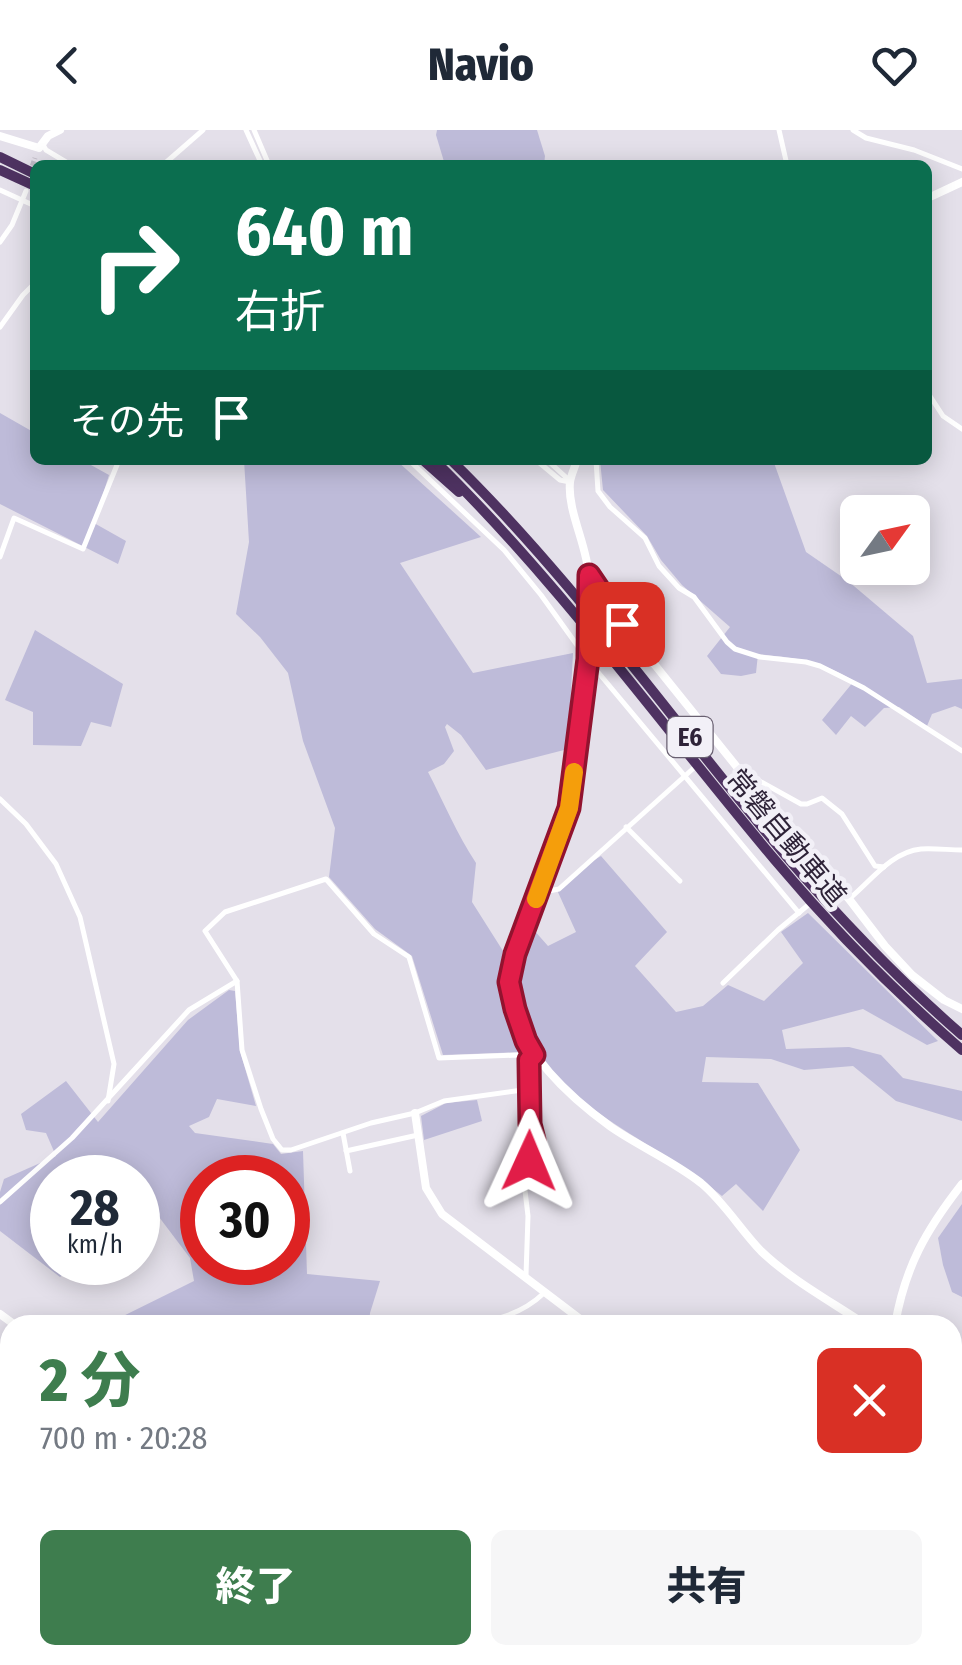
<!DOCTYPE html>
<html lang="ja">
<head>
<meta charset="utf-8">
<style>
  body { margin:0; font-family:"Fira Sans Condensed","Noto Sans JP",sans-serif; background:#f6f6f7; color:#1f2937; height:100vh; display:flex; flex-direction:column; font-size:38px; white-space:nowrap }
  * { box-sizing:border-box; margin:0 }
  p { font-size:32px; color:#747a83 }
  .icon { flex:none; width:55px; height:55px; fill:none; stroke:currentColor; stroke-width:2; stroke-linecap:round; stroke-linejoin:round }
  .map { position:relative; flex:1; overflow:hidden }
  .details { position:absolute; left:0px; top:1185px; width:962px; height:350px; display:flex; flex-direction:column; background:#fff; border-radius:30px 30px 0 0; box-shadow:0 5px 25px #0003 }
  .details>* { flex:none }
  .banner { position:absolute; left:30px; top:30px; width:902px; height:305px; border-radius:15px; box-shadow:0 5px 25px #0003; background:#0b6e4f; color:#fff; overflow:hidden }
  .needle { width:65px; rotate:57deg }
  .buttons { position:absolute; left:840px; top:365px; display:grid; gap:20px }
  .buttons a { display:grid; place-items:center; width:90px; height:90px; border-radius:15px; background:#fff; box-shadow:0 5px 25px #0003; font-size:50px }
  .speed { position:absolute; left:30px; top:1025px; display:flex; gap:20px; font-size:50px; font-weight:700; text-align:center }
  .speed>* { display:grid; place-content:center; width:130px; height:130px; border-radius:50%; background:#fff; box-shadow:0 5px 25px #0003; line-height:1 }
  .speed small { font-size:25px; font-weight:400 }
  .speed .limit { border:15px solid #d22; background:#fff; color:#111 }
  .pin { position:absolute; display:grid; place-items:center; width:85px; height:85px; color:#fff; margin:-42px; border-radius:20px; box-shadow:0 5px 15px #0006 }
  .me { position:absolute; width:110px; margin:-55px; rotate:1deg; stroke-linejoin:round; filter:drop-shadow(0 0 8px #0008) }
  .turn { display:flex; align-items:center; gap:35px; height:210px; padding:0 40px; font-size:45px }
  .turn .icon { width:130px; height:130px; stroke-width:2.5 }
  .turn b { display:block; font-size:70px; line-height:85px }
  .then { display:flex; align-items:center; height:95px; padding:0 40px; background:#0003; gap:20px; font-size:38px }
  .round { display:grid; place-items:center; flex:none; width:105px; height:105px; border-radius:15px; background:#f6f6f7 }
  .overview { display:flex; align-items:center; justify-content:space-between; height:170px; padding:0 40px }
  h1 { font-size:60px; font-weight:800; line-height:75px; color:#3e7d4e }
  .primary-button { display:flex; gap:20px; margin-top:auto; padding:20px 40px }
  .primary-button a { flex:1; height:115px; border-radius:15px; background:#3e7d4e; color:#fff; font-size:40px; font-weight:800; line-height:115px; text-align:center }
  .primary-button a+a { background:#f6f6f7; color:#1f2937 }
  header { display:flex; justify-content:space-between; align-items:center; height:130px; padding:0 40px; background:#fff; font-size:45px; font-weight:800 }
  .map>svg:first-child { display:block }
</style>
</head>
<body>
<header><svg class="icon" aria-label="back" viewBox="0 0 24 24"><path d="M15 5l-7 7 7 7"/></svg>Navio<svg class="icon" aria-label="heart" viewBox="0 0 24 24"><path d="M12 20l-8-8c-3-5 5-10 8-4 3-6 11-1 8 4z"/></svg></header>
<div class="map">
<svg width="962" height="1535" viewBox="0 0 962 1535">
  <rect width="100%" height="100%" fill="#e4e0ea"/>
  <!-- green -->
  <g fill="#bebbd9" fill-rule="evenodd">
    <polygon points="437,0 537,0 545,26 544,35 445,35 436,5"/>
    <polygon points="0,283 35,303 35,330 82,330 109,345 94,393 126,411 118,434 0,374"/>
    <path d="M 244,330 L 396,330 L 481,407 L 400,433 L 473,543 L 573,523 L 568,619 L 486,640 L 461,605 L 447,594 L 445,597 L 454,621 L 444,634 L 428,642 C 444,673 457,704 476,733 L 472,772 L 503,821 L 497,855 L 520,911 L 521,922 L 443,925 L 412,826 L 375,799 L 329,747 L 335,698 L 303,611 L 288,543 L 260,507 L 236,484 L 249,412 Z"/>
    <path d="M 600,330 L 773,330 L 806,422 L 848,451 L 913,506 L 927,553 L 962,549 L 962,579 L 955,576 L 932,584 L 927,596 L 899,577 L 884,578 L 865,597 L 851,586 L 836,605 L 822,590 L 854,551 C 821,530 796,528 758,524 L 756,543 L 741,546 L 721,544 L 707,526 L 730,497 L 682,455 L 661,430 L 647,406 L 603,360 Z"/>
    <polygon points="35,500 123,554 111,597 91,592 81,616 33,615 33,582 5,570"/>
    <path d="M 601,726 L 667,802 L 635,836 L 676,882 L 703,876 L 728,855 L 764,871 L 803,833 L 781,802 L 808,783 L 938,911 L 927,915 L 863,879 L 782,900 L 786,919 L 849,917 L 881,925 L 903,948 L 962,961 L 962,991 L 896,971 L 853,936 L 804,940 L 771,929 L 706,927 L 702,952 L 758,953 L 800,1020 L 763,1081 L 736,1054 L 722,1066 C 656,1009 551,978 522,888 C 518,876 514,862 514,850 C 516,831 524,815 533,799 L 548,816 L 576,802 L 557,760 L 581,738 Z"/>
    <path d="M 229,860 L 235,861 L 240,921 L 256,976 L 217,969 L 209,987 L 189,996 L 195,1003 L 273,1014 L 281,1024 L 303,1021 L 307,1144 L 380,1151 L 370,1183 L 369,1195 L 105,1195 L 194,1151 L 190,1128 L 156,1083 L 138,1095 L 138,1048 L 52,1048 L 52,1132 L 81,1133 L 60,1147 L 0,1101 L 0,1062 L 4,1049 L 56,1026 L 46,1003 L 26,1000 L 21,984 L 66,951 L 98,992 L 188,890 ZM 202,1048 L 288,1048 L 288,1132 L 202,1132 Z"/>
    <polygon points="477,970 482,991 424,1010 421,986 446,973"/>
    <polygon points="962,1074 962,1167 952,1162 943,1135 938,1108"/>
    <polygon points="10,1456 10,1525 191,1525 176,1535 0,1535 0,1464"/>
  </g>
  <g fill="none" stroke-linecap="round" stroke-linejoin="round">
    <!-- street-tunnel -->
    <polyline stroke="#c0bac6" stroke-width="5" stroke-dasharray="5 2.5" stroke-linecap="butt" points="30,43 35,28"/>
    <!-- street -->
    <g stroke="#fff" stroke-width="5">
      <polyline points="246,0 262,35"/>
      <polyline points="254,0 269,35"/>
      <polyline points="779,0 787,35"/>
      <polyline points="853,0 866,8 914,20 962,39"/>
      <polyline points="42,13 46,20 71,35"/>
      <polyline points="163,35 203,0"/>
      <polyline points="0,60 35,76"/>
      <polyline points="0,112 12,95 26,61"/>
      <polyline points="0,197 23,165 35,153"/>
      <polyline points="928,263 943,286 962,299"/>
      <polyline points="409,330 504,420 541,465 587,529 799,783"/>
      <polyline points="536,330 560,350 570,352"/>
      <polyline points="547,330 568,349"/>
      <polyline points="596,330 598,361 610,377 645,408 659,436 679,458 694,467 727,512 735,519 760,527 806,532 820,536 864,558 962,621"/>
      <polyline points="0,427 14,388 83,419 119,330"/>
      <polyline points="748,650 754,648 801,674 807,674 822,668 842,684 875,736 884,737"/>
      <polyline points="0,669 26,694 56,734 80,787 114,934 108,971"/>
      <polyline points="626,697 680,751"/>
      <polyline points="538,763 559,759 696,636"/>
      <path d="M 849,769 C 871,751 891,722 921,719 C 934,718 949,720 962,720"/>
      <polyline points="723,853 778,800 813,771"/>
      <polyline points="529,930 518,925 439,928 409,827 374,804 326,749 225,782 205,801 237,851 242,920 261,979 273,1009 282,1020 291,1020 371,993 415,983 444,971 530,959"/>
      <polyline points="343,1003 350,1041"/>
      <polyline points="346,1021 418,1005"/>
      <polyline points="0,1072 72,1008 189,880 237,851"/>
      <polyline points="526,1145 528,1086 524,1052 534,1010 530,994 529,930 535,925"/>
      <path d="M 467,1195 C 497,1190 522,1184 544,1163"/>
      <polyline points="0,1236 10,1241"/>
      <polyline points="952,1292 962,1300"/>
      <polyline points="952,1410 962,1405"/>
      <polyline points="0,1456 10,1447"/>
      <polyline points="441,1525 450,1535"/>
      <polyline points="817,1525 822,1535"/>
      <polyline points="822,1525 831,1535"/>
      <polyline points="300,1535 312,1525"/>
      <polyline points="780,1535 782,1525"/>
    </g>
    <!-- secondary -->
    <g stroke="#fff" stroke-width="8">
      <polyline points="0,6 39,18 48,6 60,0"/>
      <polyline points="928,68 962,52"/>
      <path d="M 577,330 C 575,337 571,345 570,352 C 567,381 588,417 589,448 C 591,493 586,539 582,584 C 577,632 569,678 553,724 C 542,756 508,822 509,853 C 511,914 564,963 611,997 C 640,1017 673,1031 701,1053 C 724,1072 740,1099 761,1121 C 791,1150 832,1172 866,1195"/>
      <polyline points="589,445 622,494 798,713 849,769 885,816 912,845 944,870 962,879"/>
      <polyline points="415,983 426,1058 442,1084 588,1195"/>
      <polyline points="0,1184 15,1195"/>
      <path d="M 895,1195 C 905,1137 926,1100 962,1054"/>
      <polyline points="242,1525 253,1535"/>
      <polyline points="517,1535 570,1525"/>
      <polyline points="881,1535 881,1525"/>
    </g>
    <!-- highway -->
    <g stroke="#4e3261" stroke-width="10">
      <polyline points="0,27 35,44"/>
      <polyline points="0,40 35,56"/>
      <polyline points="423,330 459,362"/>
      <path d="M 434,330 C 560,453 662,596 775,730 C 832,798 895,862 962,920"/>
      <path d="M 451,330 C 575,451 674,594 786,726 C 840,789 899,850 962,905"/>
    </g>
  </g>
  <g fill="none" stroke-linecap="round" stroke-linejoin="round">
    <defs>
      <polyline id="route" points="529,1031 534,1010 530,994 529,930 534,925 526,911 515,879 509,852 515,824 569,678 588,529 589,445 622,494"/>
    </defs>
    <!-- route casing -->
    <use href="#route" stroke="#92132f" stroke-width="25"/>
    <!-- route -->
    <use href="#route" stroke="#e11d48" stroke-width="18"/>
    <!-- slow -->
    <polyline stroke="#f59e0b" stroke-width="18" points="536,769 569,678 574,642"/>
  </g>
  <g text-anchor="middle" stroke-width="9" stroke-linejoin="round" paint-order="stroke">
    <!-- shield labels -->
    <rect fill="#f2f0f7" stroke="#696071" stroke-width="2.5" x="667.5" y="587" width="45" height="40" rx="8"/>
    <g font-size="25" font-weight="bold" fill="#2e2338">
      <text x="690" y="616">E6</text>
    </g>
    <!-- street labels -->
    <g font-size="28" fill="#2e2338" stroke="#f2f0f7">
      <text transform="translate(787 707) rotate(50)" y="10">常磐自動車道</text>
    </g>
  </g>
</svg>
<div class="buttons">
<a><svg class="needle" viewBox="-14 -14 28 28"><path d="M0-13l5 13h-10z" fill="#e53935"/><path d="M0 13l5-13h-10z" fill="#747a83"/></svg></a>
</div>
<div class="speed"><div>28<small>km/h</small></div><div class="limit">30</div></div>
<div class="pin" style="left:622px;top:494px;background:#d93025"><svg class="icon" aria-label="arrive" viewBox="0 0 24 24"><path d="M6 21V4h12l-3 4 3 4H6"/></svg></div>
<svg class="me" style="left:529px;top:1031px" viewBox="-20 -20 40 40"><path d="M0-17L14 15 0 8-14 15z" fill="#e11d48" stroke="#fff" stroke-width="4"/></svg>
<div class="banner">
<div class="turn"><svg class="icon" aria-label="right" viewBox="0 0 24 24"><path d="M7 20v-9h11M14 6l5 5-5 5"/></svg><div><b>640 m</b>右折</div></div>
<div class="then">その先<svg class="icon" aria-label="arrive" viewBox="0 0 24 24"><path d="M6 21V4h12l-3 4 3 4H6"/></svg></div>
</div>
<section class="details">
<div class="overview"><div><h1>2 分</h1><p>700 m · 20:28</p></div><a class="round" style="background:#d93025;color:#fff"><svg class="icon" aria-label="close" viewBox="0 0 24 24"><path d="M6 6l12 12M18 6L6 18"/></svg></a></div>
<div class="primary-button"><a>終了</a><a>共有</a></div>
</section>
</div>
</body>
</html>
